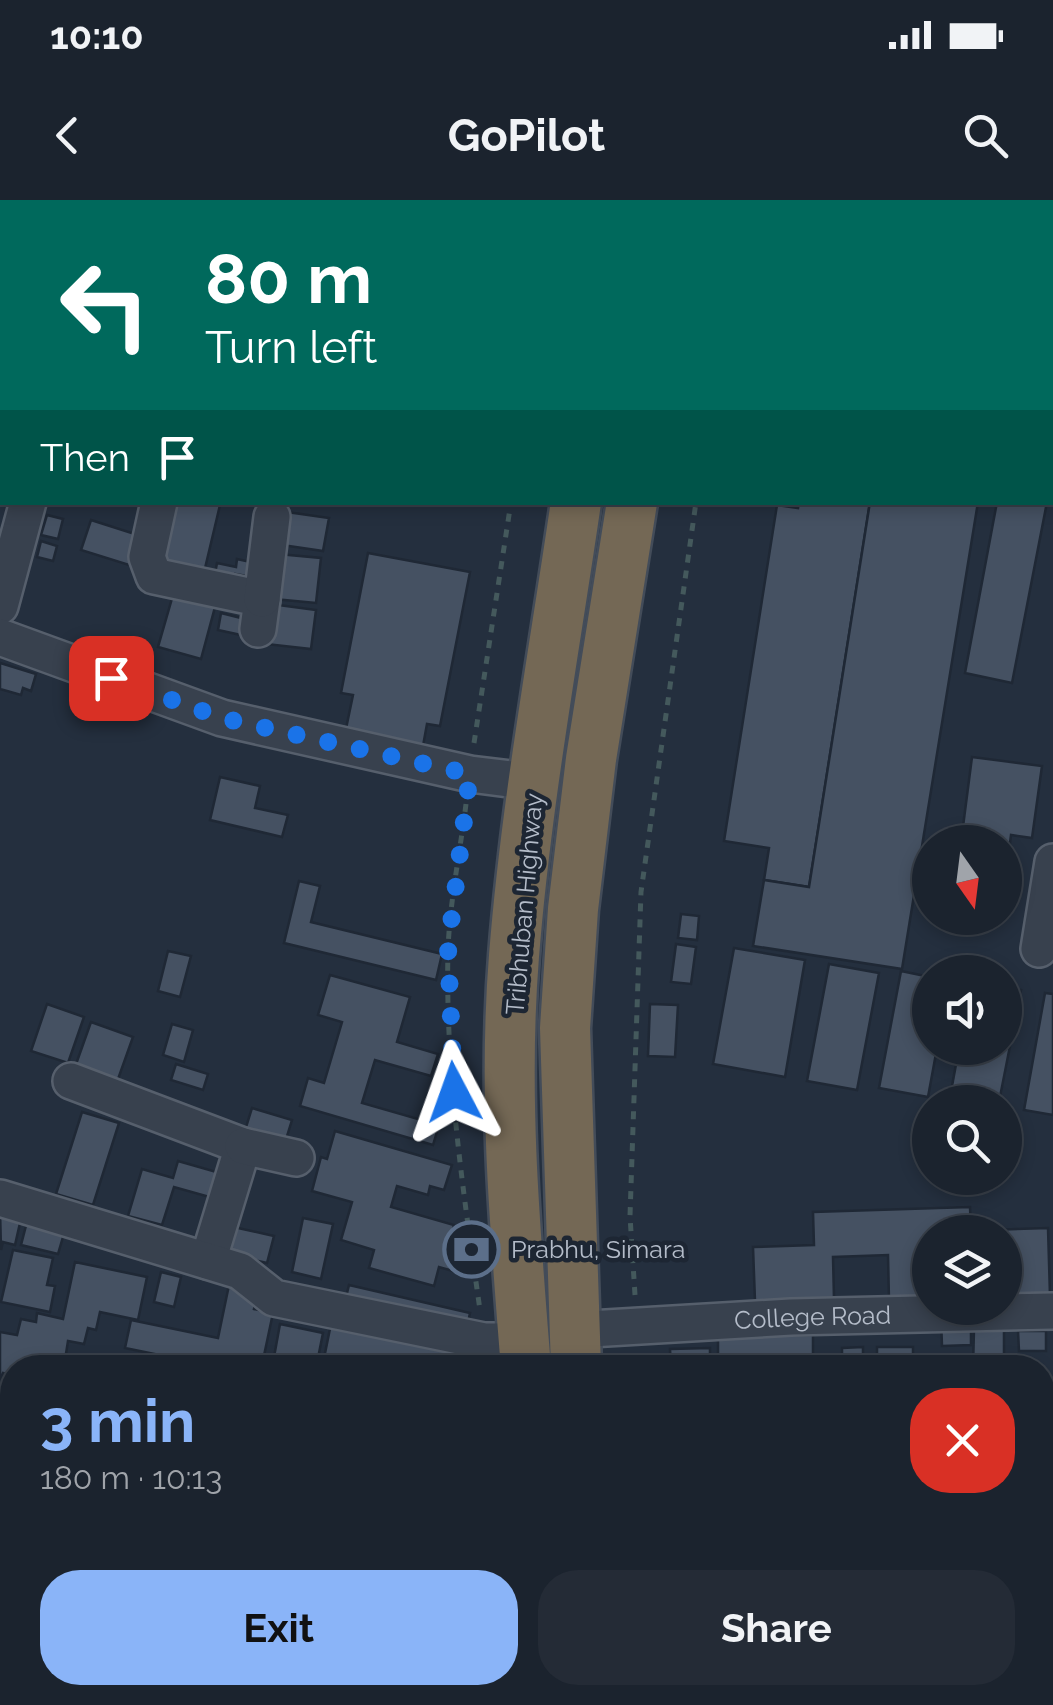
<!DOCTYPE html>
<html lang="en">
<head>
<meta charset="utf-8">
<style>
  body { margin:0; font-family:Raleway,sans-serif; background:#242b36; color:#f1f3f6; height:100vh; display:flex; flex-direction:column; font-size:38px; white-space:nowrap }
  * { box-sizing:border-box; margin:0 }
  p { font-size:32px; color:#a0a4aa }
  .icon { flex:none; width:55px; height:55px; fill:none; stroke:currentColor; stroke-width:2; stroke-linecap:round; stroke-linejoin:round }
  .map { position:relative; flex:1; overflow:hidden }
  .drawer { position:absolute; left:0px; top:1155px; width:1055px; height:350px; display:flex; flex-direction:column; background:#1b232e; border-radius:40px 40px 0 0; box-shadow:0 5px 15px #0003,0 0 0 2px #39404a }
  .drawer>* { flex:none }
  .guide { position:absolute; left:0px; top:0px; width:1055px; height:305px; box-shadow:0 5px 15px #0003,0 0 0 2px #39404a; background:#00695c; color:#fff; overflow:hidden }
  .needle { width:65px; rotate:166deg }
  .fabs { position:absolute; left:912px; top:625px; display:grid; gap:20px }
  .fabs a { display:grid; place-items:center; width:110px; height:110px; border-radius:50%; background:#1b232e; box-shadow:0 5px 15px #0003,0 0 0 2px #39404a; font-size:50px }
  .pin { position:absolute; display:grid; place-items:center; width:85px; height:85px; color:#fff; margin:-42px; border-radius:20px; box-shadow:0 5px 15px #0006 }
  .me { position:absolute; width:110px; margin:-55px; rotate:356deg; stroke-linejoin:round; filter:drop-shadow(0 0 8px #0008) }
  .turn { display:flex; align-items:center; gap:35px; height:210px; padding:0 40px; font-size:45px }
  .turn .icon { width:130px; height:130px; stroke-width:2.5 }
  .turn b { display:block; font-size:70px; line-height:85px }
  .then { display:flex; align-items:center; height:95px; padding:0 40px; background:#0003; gap:20px; font-size:38px }
  .round { display:grid; place-items:center; flex:none; width:105px; height:105px; border-radius:40px; background:#242b36 }
  .headline { display:flex; align-items:center; justify-content:space-between; height:170px; padding:0 40px }
  h1 { font-size:60px; font-weight:700; line-height:75px; color:#8ab4f8 }
  .cta { display:flex; gap:20px; margin-top:auto; padding:20px 40px }
  .cta a { flex:1; height:115px; border-radius:40px; background:#8ab4f8; color:#111; font-size:40px; font-weight:700; line-height:115px; text-align:center }
  .cta a+a { background:#242b36; color:#f1f3f6 }
  .status { display:flex; justify-content:space-between; align-items:center; height:70px; padding:0 50px; background:#1b232e; direction:ltr }
  .status svg { height:28px; fill:currentColor }
  header { display:flex; justify-content:space-between; align-items:center; height:130px; padding:0 40px; background:#1b232e; font-size:45px; font-weight:700 }
  .map>svg:first-child { display:block }
</style>
</head>
<body>
<div class="status"><b>10:10</b><svg viewBox="0 0 49 12"><path d="M0 12V9h3v3zM5 12V6h3v6zM10 12V3h3v9zM15 12V0h3v12zM26 1h20v11H26zM47 4h2v5h-2z"/></svg></div>
<header><svg class="icon" aria-label="back" viewBox="0 0 24 24"><path d="M15 5l-7 7 7 7"/></svg>GoPilot<svg class="icon" aria-label="search" viewBox="0 0 24 24"><circle cx="10" cy="10" r="6"/><path d="M15 15l6 6"/></svg></header>
<div class="map">
<svg width="1053" height="1505" viewBox="0 0 1053 1505">
  <rect width="100%" height="100%" fill="#242f3e"/>
  <!-- building -->
  <g fill="#455162" stroke="#1f2835" stroke-width="2.5">
    <polygon points="920,0 1053,0 1053,86 1052,2 920,2"/>
    <polygon points="170,302 220,305 202,381 155,370"/>
    <polygon points="799,302 870,302 809,687 764,680 769,648 724,641 777,305 798,308"/>
    <polygon points="870,302 978,302 902,769 753,746 764,680 809,687"/>
    <polygon points="997,302 1047,302 1012,483 965,473"/>
    <polygon points="287,312 329,318 323,351 282,345"/>
    <polygon points="47,315 63,319 58,339 41,335"/>
    <polygon points="91,320 138,335 129,365 81,350"/>
    <polygon points="41,341 57,346 53,361 37,357"/>
    <polygon points="368,353 470,372 440,526 427,524 421,557 343,543 353,495 341,493"/>
    <polygon points="278,354 321,358 316,403 274,399"/>
    <polygon points="237,359 255,363 252,377 235,374 233,383 214,379 217,363 236,367"/>
    <polygon points="173,395 215,407 201,459 158,447"/>
    <polygon points="271,404 316,410 311,449 266,444"/>
    <polygon points="221,413 245,419 241,435 218,430"/>
    <polygon points="0,463 36,474 31,491 23,488 21,495 0,489"/>
    <polygon points="972,557 1042,566 1032,638 1011,635 1006,675 1005,642 961,642"/>
    <polygon points="220,577 260,586 255,608 288,615 282,637 210,620"/>
    <polygon points="299,681 320,686 311,722 442,754 436,780 284,743"/>
    <polygon points="681,714 699,716 697,740 678,738"/>
    <polygon points="676,744 696,747 691,784 671,782"/>
    <polygon points="734,748 805,760 785,877 713,864"/>
    <polygon points="168,751 191,756 180,797 158,791"/>
    <polygon points="829,764 879,773 857,890 807,881"/>
    <polygon points="901,771 930,777 930,848 937,848 928,897 879,888"/>
    <polygon points="330,775 410,797 397,842 438,854 431,876 375,860 362,903 439,925 433,945 300,906 308,878 324,883 342,822 318,815"/>
    <polygon points="1005,787 1021,790 999,902 950,897 959,848 1005,848"/>
    <polygon points="1045,793 1053,794 1053,915 1024,910"/>
    <polygon points="47,804 84,817 68,863 31,851"/>
    <polygon points="650,804 678,805 675,857 648,856"/>
    <polygon points="91,822 133,837 117,882 75,867"/>
    <polygon points="172,824 193,830 184,862 163,855"/>
    <polygon points="176,864 208,874 203,890 171,880"/>
    <polygon points="252,908 292,920 283,949 243,937"/>
    <polygon points="82,912 119,923 93,1005 56,994"/>
    <polygon points="335,931 452,965 444,990 430,986 428,995 397,986 391,1007 454,1025 449,1043 460,1046 453,1071 439,1067 434,1086 369,1068 374,1050 341,1040 352,1002 312,991 321,957 327,959"/>
    <polygon points="178,961 220,973 213,998 174,987 162,1025 128,1016 142,969 173,978"/>
    <polygon points="970,1007 971,1032 930,1032 930,1099 889,1100 888,1055 833,1057 834,1099 755,1101 753,1047 814,1045 813,1012"/>
    <polygon points="0,1009 22,1014 15,1045 3,1042 1,1050"/>
    <polygon points="29,1014 65,1030 58,1054 21,1045"/>
    <polygon points="303,1018 333,1024 321,1079 292,1072"/>
    <polygon points="229,1026 274,1036 267,1063 222,1053"/>
    <polygon points="1048,1028 1050,1096 1005,1098 1005,1032 989,1030"/>
    <polygon points="13,1050 53,1058 47,1085 55,1086 50,1112 1,1102"/>
    <polygon points="75,1062 147,1077 138,1120 100,1112 96,1130 88,1128 84,1144 68,1141 65,1160 41,1155 38,1168 12,1168 12,1175 3,1173 0,1182 0,1132 17,1135 21,1119 36,1122 37,1113 63,1119"/>
    <polygon points="161,1072 181,1077 174,1107 154,1102"/>
    <polygon points="229,1085 258,1091 254,1109 273,1113 262,1165 252,1163 251,1168 223,1168 125,1148 131,1120 218,1138"/>
    <polygon points="349,1085 470,1113 466,1132 344,1105"/>
    <polygon points="941,1118 971,1118 971,1145 942,1146"/>
    <polygon points="332,1119 474,1148 470,1168 322,1168"/>
    <polygon points="280,1124 323,1133 316,1168 272,1168"/>
    <polygon points="974,1129 1004,1129 1004,1168 973,1168"/>
    <polygon points="1018,1131 1046,1131 1046,1151 1019,1151"/>
    <polygon points="718,1135 813,1135 813,1163 718,1164"/>
    <polygon points="863,1147 863,1168 842,1168 842,1148"/>
    <rect x="877" y="1147" width="36" height="21"/>
    <polygon points="710,1148 710,1168 671,1168 670,1149"/>
    <polygon points="0,1335 12,1336 12,1404 0,1404"/>
    <rect x="1042" y="1342" width="11" height="60"/>
    <polygon points="37,1492 88,1492 87,1505 36,1505"/>
    <polygon points="97,1492 178,1492 177,1505 96,1505"/>
    <polygon points="306,1492 343,1492 484,1502 483,1505 183,1505 184,1495 306,1503"/>
    <polygon points="751,1492 806,1492 807,1505 691,1505 691,1497"/>
    <polygon points="890,1492 956,1499 955,1505 856,1505 857,1495 889,1499"/>
    <polygon points="963,1494 996,1498 995,1505 962,1505"/>
  </g>
  <g fill="none" stroke-linecap="round" stroke-linejoin="round">
    <defs>
      <g id="minor">
        <polyline points="100,2 101,0"/>
        <polyline points="0,66 2,66"/>
        <polyline points="159,302 147,357 154,376 262,399 258,429"/>
        <polyline points="262,399 272,317"/>
        <polyline points="0,406 28,302"/>
        <polyline points="0,437 222,518 470,574 534,582"/>
        <polyline points="1039,749 1053,662"/>
        <polyline points="71,881 243,946 208,1061"/>
        <polyline points="243,946 296,958"/>
        <polyline points="0,998 240,1071 274,1098 484,1141 524,1141"/>
        <path id="s1" d="M 573,1130 L 791,1117 L 1053,1111"/>
        <polyline points="0,1244 12,1246"/>
        <polyline points="0,1478 12,1477"/>
        <polyline points="1009,1492 1053,1501"/>
        <polyline points="91,1505 92,1492"/>
      </g>
      <g id="highway">
        <polyline points="630,2 630,0"/>
        <polyline points="680,2 680,0"/>
        <path d="M 526,1168 C 515,1031 503,893 514,756 C 526,604 554,453 576,302"/>
        <polyline points="576,1168 565,828 573,709 591,559 632,302"/>
        <polyline points="556,1492 558,1505"/>
        <polyline points="602,1492 604,1505"/>
      </g>
    </defs>
    <!-- minor casing -->
    <use href="#minor" stroke="#565f6c" stroke-width="40"/>
    <!-- highway casing -->
    <use href="#highway" stroke="#434c59" stroke-width="55"/>
    <!-- path -->
    <g stroke="#44595c" stroke-width="5" stroke-dasharray="8 8" stroke-linecap="butt">
      <polyline points="565,2 566,0"/>
      <polyline points="749,2 749,0"/>
      <polyline points="474,543 511,302"/>
      <path d="M 466,604 C 460,652 450,701 448,749 C 445,870 463,991 480,1110"/>
      <polyline points="635,1095 630,1016 641,692 696,302"/>
      <polyline points="665,1492 666,1505"/>
    </g>
    <!-- minor -->
    <use href="#minor" stroke="#38414e" stroke-width="35"/>
    <!-- highway -->
    <use href="#highway" stroke="#746855" stroke-width="50"/>
  </g>
  <g fill="none" stroke-linecap="round" stroke-linejoin="round">
    <!-- route -->
    <polyline stroke="#1a73e8" stroke-width="18" stroke-dasharray="0 32.4" points="111,478 222,518 470,574 448,747 454,892"/>
  </g>
  <!-- icons -->
  <defs>
    <symbol id="bank-ring" viewBox="-11 -11 22 22"><circle r="9.5" fill="#1d2633" stroke="#5c6f8a" stroke-width="1.5"/><path d="M-6-4H6V4H-6ZM0-2.3a2.3 2.3 0 1 0 0 4.6a2.3 2.3 0 1 0 0-4.6Z" fill="#5c6f8a"/></symbol>
  </defs>
  <g fill-rule="evenodd">
    <use href="#bank-ring" x="440" y="1018" width="63" height="63"/>
  </g>
  <g text-anchor="middle" stroke-width="9" stroke-linejoin="round" paint-order="stroke">
    <!-- street labels -->
    <g font-size="25" fill="#b4bcc9" stroke="#1d2633">
      <text transform="translate(524 704) rotate(-85)" y="9">Tribhuban Highway</text>
      <text dy="9" stroke="none"><textPath href="#s1" startOffset="240">College Road</textPath></text>
    </g>
    <!-- poi labels -->
    <g font-size="25" fill="#b4bcc9" stroke="#1d2633" text-anchor="start">
      <text x="511" y="1058">Prabhu, Simara</text>
    </g>
  </g>
</svg>
<div class="fabs">
<a><svg class="needle" viewBox="-14 -14 28 28"><path d="M0-13l5 13h-10z" fill="#e53935"/><path d="M0 13l5-13h-10z" fill="#a0a4aa"/></svg></a>
<a><svg class="icon" aria-label="sound" viewBox="0 0 24 24"><path d="M4 9h4l5-4v14l-5-4H4zM17 9q2 3 0 6"/></svg></a>
<a><svg class="icon" aria-label="search" viewBox="0 0 24 24"><circle cx="10" cy="10" r="6"/><path d="M15 15l6 6"/></svg></a>
<a><svg class="icon" aria-label="layers" viewBox="0 0 24 24"><path d="M12 4l9 5-9 5-9-5zM3 14l9 5 9-5"/></svg></a>
</div>
<div class="pin" style="left:111px;top:478px;background:#d93025"><svg class="icon" aria-label="arrive" viewBox="0 0 24 24"><path d="M6 21V4h12l-3 4 3 4H6"/></svg></div>
<svg class="me" style="left:454px;top:892px" viewBox="-20 -20 40 40"><path d="M0-17L14 15 0 8-14 15z" fill="#1a73e8" stroke="#fff" stroke-width="4"/></svg>
<div class="guide">
<div class="turn"><svg class="icon" aria-label="left" viewBox="0 0 24 24"><path d="M17 20v-9H6M10 6l-5 5 5 5"/></svg><div><b>80 m</b>Turn left</div></div>
<div class="then">Then<svg class="icon" aria-label="arrive" viewBox="0 0 24 24"><path d="M6 21V4h12l-3 4 3 4H6"/></svg></div>
</div>
<section class="drawer">
<div class="headline"><div><h1>3 min</h1><p>180 m · 10:13</p></div><a class="round" style="background:#d93025;color:#fff"><svg class="icon" aria-label="close" viewBox="0 0 24 24"><path d="M6 6l12 12M18 6L6 18"/></svg></a></div>
<div class="cta"><a>Exit</a><a>Share</a></div>
</section>
</div>
</body>
</html>
